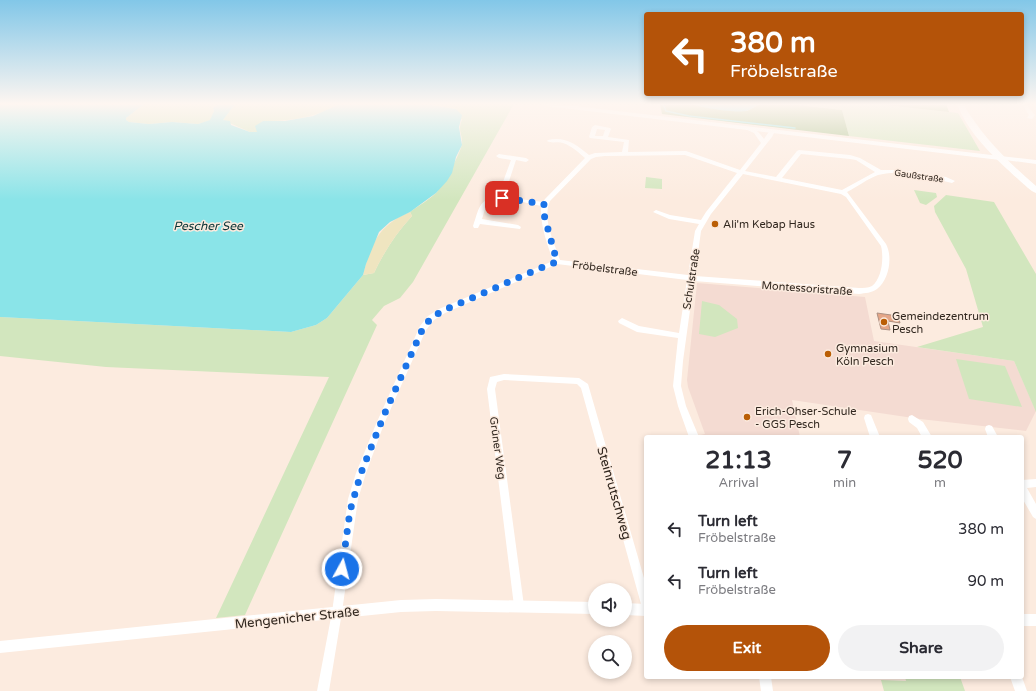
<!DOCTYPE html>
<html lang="en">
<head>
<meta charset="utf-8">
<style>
  body { margin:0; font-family:"Varela Round",sans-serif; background:#f2f2f3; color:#2b2b33; height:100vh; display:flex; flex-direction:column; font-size:15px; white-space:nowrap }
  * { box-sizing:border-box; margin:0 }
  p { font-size:13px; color:#7c7c81 }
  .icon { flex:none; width:22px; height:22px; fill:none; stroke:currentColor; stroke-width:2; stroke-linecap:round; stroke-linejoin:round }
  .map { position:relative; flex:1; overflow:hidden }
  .sheet { position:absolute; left:644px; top:435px; width:380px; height:244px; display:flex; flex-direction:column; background:#fff; border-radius:4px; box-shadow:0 2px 6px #0003 }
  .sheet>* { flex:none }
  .hud { position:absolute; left:644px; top:12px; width:380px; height:84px; border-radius:4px; box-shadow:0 2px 6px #0003; background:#b45309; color:#fff; overflow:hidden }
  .controls { position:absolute; left:588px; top:583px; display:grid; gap:8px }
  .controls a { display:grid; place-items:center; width:44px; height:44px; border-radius:50%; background:#fff; box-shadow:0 2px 6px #0003; font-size:20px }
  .pin { position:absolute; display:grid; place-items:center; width:34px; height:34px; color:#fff; margin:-17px; border-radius:8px; box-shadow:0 2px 6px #0006 }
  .me { position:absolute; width:44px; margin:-22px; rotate:7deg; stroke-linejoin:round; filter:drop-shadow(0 0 3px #0008) }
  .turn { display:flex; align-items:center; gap:14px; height:84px; padding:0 20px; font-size:18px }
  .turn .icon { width:52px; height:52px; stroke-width:2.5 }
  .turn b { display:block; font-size:28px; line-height:34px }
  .eta { display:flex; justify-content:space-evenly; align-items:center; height:68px; text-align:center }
  .eta b { font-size:24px; font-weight:700; line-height:28px }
  .button { display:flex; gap:8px; margin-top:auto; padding:8px 20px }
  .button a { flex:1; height:46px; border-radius:24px; background:#b45309; color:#fff; font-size:16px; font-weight:700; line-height:46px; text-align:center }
  .button a+a { background:#f2f2f3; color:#2b2b33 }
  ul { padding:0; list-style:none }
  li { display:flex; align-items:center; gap:12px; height:52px; padding:0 20px }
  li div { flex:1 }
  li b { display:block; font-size:15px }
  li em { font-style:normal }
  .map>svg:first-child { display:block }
</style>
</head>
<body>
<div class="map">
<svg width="1036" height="691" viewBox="0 0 1036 691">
  <rect width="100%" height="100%" fill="#fcebdf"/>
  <!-- education -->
  <polygon fill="#f4dbd2" points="697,283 865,297 874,341 1014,361 1036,411 1026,431 920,419 792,400 800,437 701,437 700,435 705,434 688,387 687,380"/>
  <!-- green -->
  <g fill="#d2e6be">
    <polygon points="144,104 218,104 213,108 214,111 211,120 198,124 172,122 149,124 129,122 126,120 126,118"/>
    <path d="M 237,104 L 340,104 C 317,117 289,122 263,121 L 257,127 L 257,132 L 250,132 L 223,120 L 233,107 Z"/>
    <path d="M 425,104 L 514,104 L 413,282 L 400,298 L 384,306 L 372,320 L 377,325 L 245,615 L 216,618 L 329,377 L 106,367 L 0,356 L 0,317 L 291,332 L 316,325 L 327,318 L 363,275 L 374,273 C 384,252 396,233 412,216 L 410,212 C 418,206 429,200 436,193 C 443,186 460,154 462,144 C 463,134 457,131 462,120 L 456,109 Z"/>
    <polygon points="789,104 876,104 958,113 980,151 849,136 842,110"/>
    <polygon points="646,177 662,179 662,189 645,188"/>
    <polygon points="914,190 936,193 937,197 926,205 920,203"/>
    <polygon points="946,195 994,202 1036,274 1036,412 1014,361 917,347 983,327 966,269 935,212 934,206"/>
    <polygon points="702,301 719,305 737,319 738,328 715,337 699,334"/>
    <polygon points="956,359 1005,366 1022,407 969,399"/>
    <polygon points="905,677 960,677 965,691 884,691 881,680 906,681"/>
  </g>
  <!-- forest -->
  <g fill="#a0bd82">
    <polygon points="660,104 692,104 699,106 735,111 747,111 760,104 789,104 842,110 849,136 662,114"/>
    <polygon points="876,104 946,104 949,112"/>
  </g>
  <!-- sand -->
  <path fill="#efe5c0" d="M 410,212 L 412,216 C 396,233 384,252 374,273 L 363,275 C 371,243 379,225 410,212 Z"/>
  <!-- water -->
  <g fill="#8ae4e8">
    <polygon points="0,104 144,104 126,118 126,120 129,122 149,124 172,122 198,124 210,120 214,111 213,108 218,104 237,104 233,107 223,120 230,121 231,125 250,132 257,132 255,126 263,121 285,121 313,116 340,104 425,104 456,109 462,115 459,127 462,145 456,157 452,173 447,181 436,193 410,212 390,222 379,232 366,264 363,275 327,318 316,325 291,332 0,317"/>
    <path d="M 692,104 L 760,104 C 756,106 750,110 746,111 C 735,113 702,108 692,104 Z"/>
  </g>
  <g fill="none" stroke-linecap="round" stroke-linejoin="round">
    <!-- stream -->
    <polyline stroke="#8ae4e8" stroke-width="1.5" points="663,104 666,111 689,116 795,128"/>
  </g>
  <!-- building -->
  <polygon fill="#e5a687" stroke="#ad9082" points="877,313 898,316 900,323 888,321 890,330 881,329"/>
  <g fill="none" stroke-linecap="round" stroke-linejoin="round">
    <!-- minor -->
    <g fill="#fff" fill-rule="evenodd">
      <polygon points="1022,104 1026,104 1035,115 1032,119 1027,118 1029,115"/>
      <path d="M 595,125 L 610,128 L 611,129 L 608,137 L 629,140 L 628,152 L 686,151 L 740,170 L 761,143 L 754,133 L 745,129 L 745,127 C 754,126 759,132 764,139 L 770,130 L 774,130 L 775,131 L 772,137 L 745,171 L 776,177 L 797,151 L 799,150 L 850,155 L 860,158 L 881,170 L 896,170 L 916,172 L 946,177 L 955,181 L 952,183 C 931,177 898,169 878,175 C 867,179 857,187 847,192 L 886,244 C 893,257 889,280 877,289 C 872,293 865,293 859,294 L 694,281 L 683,361 L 681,386 L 686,406 L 699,437 L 689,437 L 678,406 L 673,386 L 678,338 L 637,332 L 619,323 L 618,321 L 622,318 L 639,326 L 679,333 L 687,280 L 557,264 L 445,313 L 434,320 L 426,330 L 384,424 L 366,473 L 358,499 L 342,612 L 329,691 L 317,691 L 332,612 L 348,499 L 356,473 L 376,424 L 420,326 L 428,316 L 439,309 L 553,261 C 547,243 540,225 541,206 C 528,203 495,194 486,207 C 484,211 483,216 482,219 L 518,225 L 521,227 L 520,229 L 480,224 L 478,228 L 474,228 L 473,226 C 479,210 478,198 499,197 L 500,190 L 511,160 L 499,158 L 496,156 L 499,154 L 526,158 L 529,160 L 526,162 L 516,160 L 506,190 L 505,197 L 543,202 L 545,199 L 585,158 C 579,153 572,146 563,143 C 558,141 552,144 547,141 L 548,140 C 565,136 577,145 589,155 L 595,153 L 622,152 L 624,142 L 590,138 L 589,137 L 592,127 ZM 597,129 L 605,130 L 603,136 L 595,136 ZM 801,154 L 850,159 L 856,160 L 875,172 L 842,190 L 782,178 ZM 685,155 L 737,173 L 706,212 L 701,220 L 670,215 L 656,210 L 653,212 L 669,219 L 699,224 L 695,231 L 688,275 L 560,260 C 554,242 542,219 550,201 L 591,159 L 596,157 L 605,156 ZM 743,174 L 841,194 L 846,197 L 881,246 C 884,258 882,278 872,286 C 868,288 863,288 859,288 L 695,276 L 701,231 L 711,214 Z"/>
      <polygon points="1000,156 1036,160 1036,164 998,159 997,158"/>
      <polygon points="504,374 579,378 588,384 646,585 646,609 642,608 641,604 581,388 577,384 504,380 497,382 495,389 524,606 523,610 519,611 515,610 514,606 487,389 490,377"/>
      <polygon points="868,414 871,415 880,437 870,437 864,418 865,415"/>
      <polygon points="912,415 923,422 932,437 922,437 917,428 909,422 908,419 909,416"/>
      <polygon points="989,425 992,426 998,437 988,437 985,429 986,426"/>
      <polygon points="1036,479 1036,487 1027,488 1036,504 1036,519 1033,517 1022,498 1022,480"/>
      <polygon points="759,677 771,677 773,691 761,691"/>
      <polygon points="1010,677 1022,677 1027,691 1015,691"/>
    </g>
    <!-- tertiary -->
    <g fill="#fff" fill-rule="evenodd">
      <polygon points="543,104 558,104 1000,156 1003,158 1000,160 546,106"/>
      <polygon points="436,599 595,602 595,614 436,611 401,612 0,653 0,641 401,600"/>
      <polygon points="625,603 646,604 646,616 625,615"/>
      <rect x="1022" y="614" width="14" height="12"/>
    </g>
    <!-- secondary -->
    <path fill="#fff" fill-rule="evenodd" d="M 957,104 L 963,104 C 982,136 1007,161 1036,186 L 1036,193 C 1030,191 1024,184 1019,180 C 996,159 968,134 957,104 Z"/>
  </g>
  <!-- sky -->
  <linearGradient id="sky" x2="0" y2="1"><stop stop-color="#82c7e8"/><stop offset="0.52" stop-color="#fef6f1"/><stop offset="1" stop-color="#fef6f1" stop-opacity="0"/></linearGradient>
  <rect width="1036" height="200" fill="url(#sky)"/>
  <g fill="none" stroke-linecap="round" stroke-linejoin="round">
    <!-- route -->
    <polyline stroke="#1a73e8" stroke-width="7" stroke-dasharray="0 12.6" points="342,569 350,511 361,473 384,415 423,328 431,318 442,311 550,264 557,262 543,211 544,204 502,198"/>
  </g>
  <!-- markers -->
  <g fill="#ba5e05" stroke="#fcebdf" stroke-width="1.5">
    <circle cx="715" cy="224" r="4"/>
    <circle cx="884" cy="322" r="4"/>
    <circle cx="828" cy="354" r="4"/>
    <circle cx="747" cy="417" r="4"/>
  </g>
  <g text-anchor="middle" stroke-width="3" stroke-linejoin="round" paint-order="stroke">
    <!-- far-street labels -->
    <g font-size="9" fill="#31271f" stroke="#fcebdf">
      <text transform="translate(919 176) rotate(8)" y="3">Gaußstraße</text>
    </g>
    <!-- poi labels -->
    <g font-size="11" fill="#31271f" stroke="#fcebdf" text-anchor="start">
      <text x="723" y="228">Ali'm Kebap Haus</text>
      <text x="892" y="320">Gemeindezentrum<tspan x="892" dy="13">Pesch</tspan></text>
      <text x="836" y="352">Gymnasium<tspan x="836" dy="13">Köln Pesch</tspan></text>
      <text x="755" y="415">Erich-Ohser-Schule<tspan x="755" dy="13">- GGS Pesch</tspan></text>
    </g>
    <!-- street labels -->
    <g font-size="11" fill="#31271f" stroke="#fcebdf">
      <text transform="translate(605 268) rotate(7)" y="4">Fröbelstraße</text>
      <text transform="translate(691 279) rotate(-81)" y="4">Schulstraße</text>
      <text transform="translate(807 288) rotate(4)" y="4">Montessoristraße</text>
      <text transform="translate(498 448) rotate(82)" y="4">Grüner Weg</text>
    </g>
    <!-- water labels -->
    <g font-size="12" font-style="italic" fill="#073436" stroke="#fcebdf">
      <text x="208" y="230">Pescher See</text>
    </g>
    <!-- near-street labels -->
    <g font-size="13" fill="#31271f" stroke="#fcebdf">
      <text transform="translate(615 493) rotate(74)" y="5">Steinrutschweg</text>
      <text transform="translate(297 617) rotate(-6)" y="5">Mengenicher Straße</text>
    </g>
  </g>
</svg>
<div class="controls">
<a><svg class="icon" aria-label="sound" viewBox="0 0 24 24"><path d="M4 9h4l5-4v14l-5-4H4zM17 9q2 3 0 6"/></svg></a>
<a><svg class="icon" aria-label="search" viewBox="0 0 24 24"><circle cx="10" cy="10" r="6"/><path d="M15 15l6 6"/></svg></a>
</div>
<div class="pin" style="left:502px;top:198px;background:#d93025"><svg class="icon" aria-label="arrive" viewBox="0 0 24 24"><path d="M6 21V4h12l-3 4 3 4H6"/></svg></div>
<svg class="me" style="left:342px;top:569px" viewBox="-20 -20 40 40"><circle r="17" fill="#1a73e8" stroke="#fff" stroke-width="3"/><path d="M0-11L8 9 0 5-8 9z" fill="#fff"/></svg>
<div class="hud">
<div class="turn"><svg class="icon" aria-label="left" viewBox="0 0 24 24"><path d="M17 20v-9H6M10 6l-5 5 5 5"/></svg><div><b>380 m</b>Fröbelstraße</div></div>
</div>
<section class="sheet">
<div class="eta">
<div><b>21:13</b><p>Arrival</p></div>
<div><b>7</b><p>min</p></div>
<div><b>520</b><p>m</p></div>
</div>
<ul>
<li><svg class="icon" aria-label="left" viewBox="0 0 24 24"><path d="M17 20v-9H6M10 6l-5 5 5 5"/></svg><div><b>Turn left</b><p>Fröbelstraße</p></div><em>380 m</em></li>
<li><svg class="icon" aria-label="left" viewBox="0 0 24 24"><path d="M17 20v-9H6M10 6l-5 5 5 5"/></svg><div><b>Turn left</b><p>Fröbelstraße</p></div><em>90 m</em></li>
</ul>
<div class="button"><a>Exit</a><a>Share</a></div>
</section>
</div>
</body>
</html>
